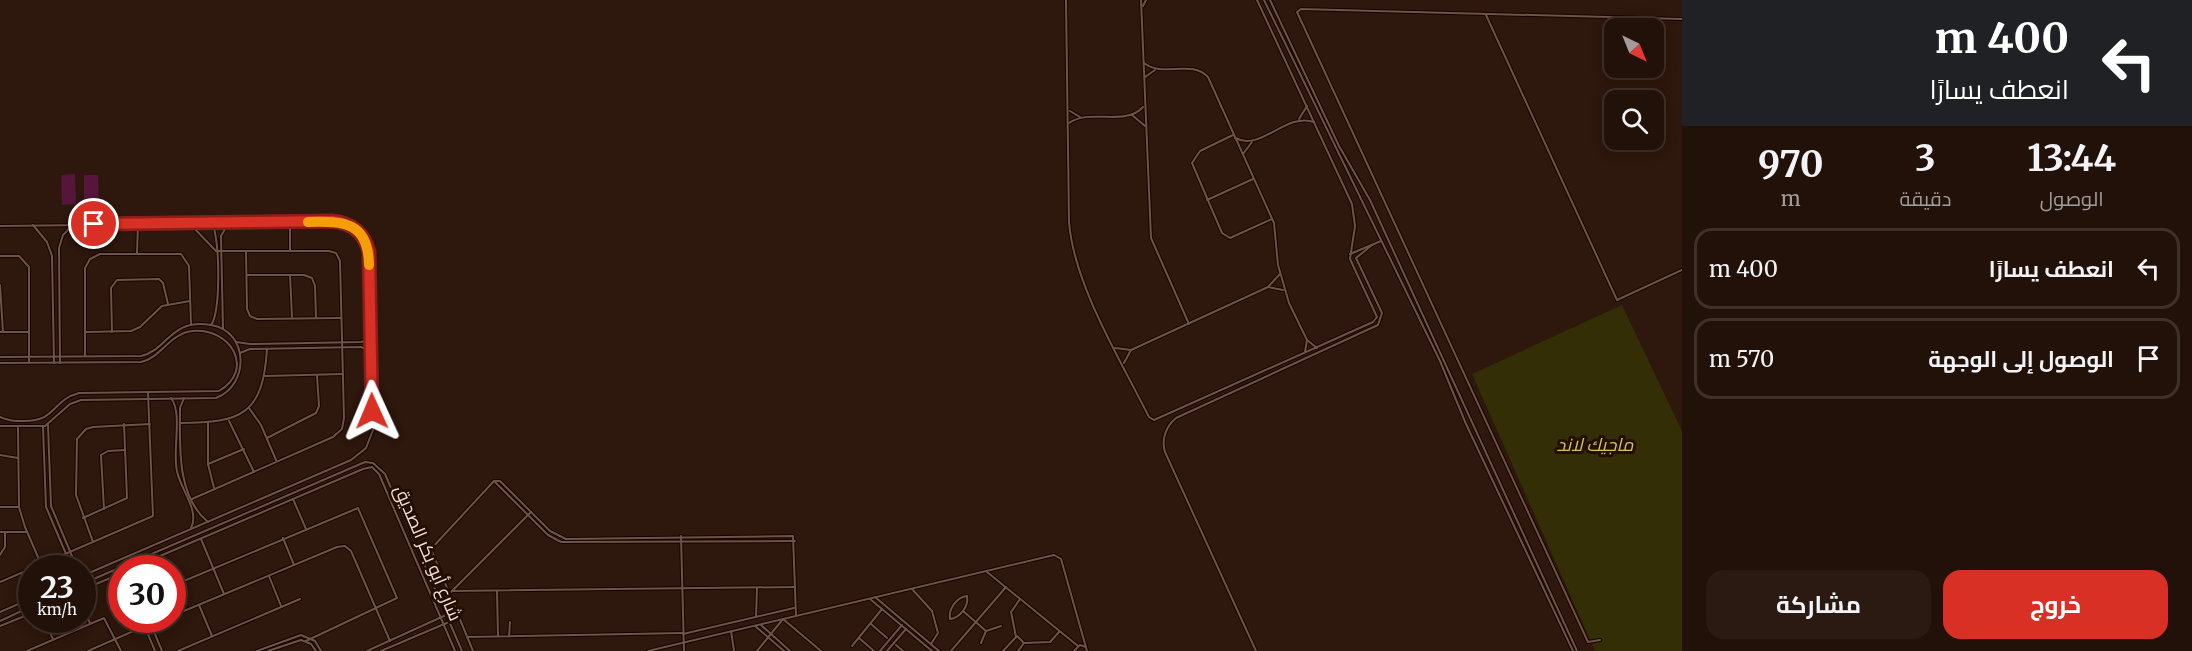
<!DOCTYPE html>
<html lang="ar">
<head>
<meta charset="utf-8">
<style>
  body { margin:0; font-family:Merriweather,Cairo,serif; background:#2a1a12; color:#f1f3f6; direction:rtl; height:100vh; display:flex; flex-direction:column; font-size:22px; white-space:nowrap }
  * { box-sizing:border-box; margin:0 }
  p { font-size:20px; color:#a29d9c }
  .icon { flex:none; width:33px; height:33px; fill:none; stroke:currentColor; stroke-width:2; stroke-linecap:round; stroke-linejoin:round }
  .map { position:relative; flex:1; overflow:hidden; direction:ltr }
  .drawer { display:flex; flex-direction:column; background:#221109; width:510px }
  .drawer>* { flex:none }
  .top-card { background:#202124; color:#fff; overflow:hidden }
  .needle { width:39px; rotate:137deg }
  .buttons { position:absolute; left:1604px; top:18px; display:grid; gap:12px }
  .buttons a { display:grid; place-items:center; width:60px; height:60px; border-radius:12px; background:#221109; box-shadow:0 3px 15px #0003,0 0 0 2px #3f312a; font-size:30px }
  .speed { position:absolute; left:18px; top:555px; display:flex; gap:12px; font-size:30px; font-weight:700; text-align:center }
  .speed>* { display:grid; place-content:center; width:78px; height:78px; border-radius:50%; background:#221109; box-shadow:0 3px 15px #0003,0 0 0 2px #3f312a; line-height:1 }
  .speed small { font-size:15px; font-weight:400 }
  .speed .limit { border:9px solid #d22; background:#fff; color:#111 }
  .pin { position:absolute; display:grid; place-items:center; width:51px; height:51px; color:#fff; margin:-26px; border:3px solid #fff; border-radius:50%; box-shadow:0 2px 6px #0007 }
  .me { position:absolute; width:66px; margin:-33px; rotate:359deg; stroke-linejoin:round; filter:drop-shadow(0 0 4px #0008) }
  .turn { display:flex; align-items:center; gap:21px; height:126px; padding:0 24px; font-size:27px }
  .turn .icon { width:78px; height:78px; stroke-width:2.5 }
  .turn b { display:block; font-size:42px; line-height:51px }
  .eta { display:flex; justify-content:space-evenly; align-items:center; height:102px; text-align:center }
  .eta b { font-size:36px; font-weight:700; line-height:42px }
  .button { display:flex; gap:12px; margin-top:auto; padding:12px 24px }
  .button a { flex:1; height:69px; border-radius:18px; background:#d93025; color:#fff; font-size:24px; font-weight:700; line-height:69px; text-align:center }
  .button a+a { background:#2a1a12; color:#f1f3f6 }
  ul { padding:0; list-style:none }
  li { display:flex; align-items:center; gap:18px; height:81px; margin:0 12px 9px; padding:0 12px; border:3px solid #3f312a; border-radius:18px }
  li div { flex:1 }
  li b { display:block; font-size:22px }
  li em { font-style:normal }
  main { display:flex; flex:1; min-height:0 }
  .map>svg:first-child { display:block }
</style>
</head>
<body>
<main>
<section class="drawer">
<div class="top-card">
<div class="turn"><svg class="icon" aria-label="left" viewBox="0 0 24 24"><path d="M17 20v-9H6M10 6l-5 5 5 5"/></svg><div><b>400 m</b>انعطف يسارًا</div></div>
</div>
<div class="eta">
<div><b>13:44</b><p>الوصول</p></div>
<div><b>3</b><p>دقيقة</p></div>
<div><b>970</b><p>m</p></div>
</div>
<ul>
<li><svg class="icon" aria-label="left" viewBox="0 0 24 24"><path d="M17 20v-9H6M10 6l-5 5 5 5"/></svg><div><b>انعطف يسارًا</b></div><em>400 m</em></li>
<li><svg class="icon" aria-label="arrive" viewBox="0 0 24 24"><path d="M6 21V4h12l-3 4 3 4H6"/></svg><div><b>الوصول إلى الوجهة</b></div><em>570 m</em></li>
</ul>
<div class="button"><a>خروج</a><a>مشاركة</a></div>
</section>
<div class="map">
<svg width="1682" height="651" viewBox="0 0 1682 651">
  <rect width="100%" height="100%" fill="#2e170c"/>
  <!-- green -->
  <polygon fill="#332e05" points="1622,305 1682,431 1682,651 1595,651 1472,374"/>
  <!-- water -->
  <g fill="#56153a">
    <polygon points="75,174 76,204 62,205 61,175"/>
    <polygon points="84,175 98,175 99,204 84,204"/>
  </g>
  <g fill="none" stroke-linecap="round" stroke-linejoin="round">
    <defs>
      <g id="street">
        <path d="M 1066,0 L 1069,222 C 1074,285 1120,359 1149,417 L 1154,420 L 1373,322 L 1377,317 L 1350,259 L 1355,226 L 1352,204 L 1257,0"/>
        <polyline points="1141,0 1151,238 1189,324"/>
        <polyline points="1264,0 1440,361 1466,424 1573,651"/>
        <polyline points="1270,0 1339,146 1370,200 1577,651"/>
        <polyline points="1143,6 1146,0"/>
        <polyline points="1486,15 1617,300 1682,270"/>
        <path d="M 1144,63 C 1163,78 1191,59 1208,77 L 1274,223 L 1278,265 L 1289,303 L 1307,340 L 1317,348"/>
        <polyline points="1145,77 1155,70"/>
        <polyline points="1070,111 1080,117"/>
        <polyline points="1132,115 1145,126"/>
        <polyline points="1299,119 1307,106"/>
        <path d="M 1069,123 C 1090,108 1125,127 1143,107"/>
        <polyline points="1233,135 1200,151 1192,163 1222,233 1230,238 1272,219"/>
        <path d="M 1235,138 C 1261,152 1286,112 1314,122"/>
        <polyline points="1243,154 1252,142"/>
        <polyline points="1207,200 1253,179"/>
        <polyline points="190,224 216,251 329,251 336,253 340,261 344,418 342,429 333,437 192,499"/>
        <polyline points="33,225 47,242 52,256 54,363"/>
        <path d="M 0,226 L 341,222 C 356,227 365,236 369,252 L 373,430 L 366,448 L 351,460 L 82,576"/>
        <polyline points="246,251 247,309 250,316 257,319 341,318"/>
        <polyline points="290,251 290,222"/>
        <polyline points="137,253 138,224"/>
        <polyline points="1350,254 1381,241"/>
        <polyline points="0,256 19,256 29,267 29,363"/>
        <polyline points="247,275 304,275 312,278 315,286 316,318"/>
        <polyline points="290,275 292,317"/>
        <polyline points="0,285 3,332"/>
        <polyline points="1268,287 1283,290"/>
        <path d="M 211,325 C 221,311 220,238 212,223"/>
        <polyline points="223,329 221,236 228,224"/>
        <polyline points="0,332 29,332"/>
        <polyline points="86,332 131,331 140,327 162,306 190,301"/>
        <polyline points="112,332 111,288 117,280 159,279 163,283 168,304"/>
        <polyline points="236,342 250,344 361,342 370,339"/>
        <polyline points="1115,348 1131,350 1268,287 1280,274"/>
        <polyline points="1305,352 1307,340"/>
        <polyline points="240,353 250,349 361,347 370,351"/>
        <polyline points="85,356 85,268 90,259 100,254 181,254 189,266 191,325"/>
        <path d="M 0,357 L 141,356 C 168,350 170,318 211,325 C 249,331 250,385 216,398 L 81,400 L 70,404 L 45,426 L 0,426"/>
        <path d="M 0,363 L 141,362 C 161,358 169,334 192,331 C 230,327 256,369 219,391 L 79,393 C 52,400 57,421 24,421 C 15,421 8,421 0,417"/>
        <polyline points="60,363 59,248 63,235 72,226"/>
        <polyline points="1124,363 1131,350"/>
        <polyline points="265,376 343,374"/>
        <path d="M 171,398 C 183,413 172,452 177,471 C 180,489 200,510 191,528"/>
        <path d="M 184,398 L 180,408 C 180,444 176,496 208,522"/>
        <polyline points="249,408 261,425 276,460"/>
        <polyline points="229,421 254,472"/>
        <path d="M 180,423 C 242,423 263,414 267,349"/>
        <polyline points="208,423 208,464 214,488"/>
        <polyline points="48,425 51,506 77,568"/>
        <polyline points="43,427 46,507 72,568"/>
        <polyline points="18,428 19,507 25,527 41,564"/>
        <polyline points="267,438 316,413 319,406 317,375"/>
        <polyline points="0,455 18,458"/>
        <polyline points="208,464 244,449"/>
        <polyline points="494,481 500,481 550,531 566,539 793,536 796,616"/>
        <polyline points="495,482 548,535 561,542 795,541"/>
        <polyline points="293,499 306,529"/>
        <polyline points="0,507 19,507"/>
        <polyline points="104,509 101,455 108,451 125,450"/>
        <polyline points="83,518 127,498 124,424"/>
        <polyline points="0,532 27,532"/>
        <polyline points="681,536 684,651"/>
        <polyline points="283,538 294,565"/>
        <polyline points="201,539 224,594"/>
        <polyline points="93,542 76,495 77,439 86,429 93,427 150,424"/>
        <polyline points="0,555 5,547 5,532"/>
        <polyline points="132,568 363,469 372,467 379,474 455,651"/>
        <polyline points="987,572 1078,646"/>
        <polyline points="269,576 281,606"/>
        <polyline points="0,582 153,516 148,393"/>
        <polyline points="82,584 365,462 373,463 385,474 462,651"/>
        <polyline points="172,586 358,508 397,598 306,641"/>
        <polyline points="912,589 932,611 938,633 931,644"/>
        <polyline points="82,590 122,573"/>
        <polyline points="452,591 795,587"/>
        <polyline points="497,591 498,636"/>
        <polyline points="449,594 531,512"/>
        <path d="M 967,596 C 969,606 960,618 950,619 C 948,609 957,597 967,596 Z"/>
        <polyline points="875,597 939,651"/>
        <polyline points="172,598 179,614"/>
        <polyline points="870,599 932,651"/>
        <polyline points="199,605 212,636"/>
        <polyline points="82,606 90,623"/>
        <polyline points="963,611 986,631"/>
        <polyline points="0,612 32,598"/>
        <polyline points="172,616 337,547 345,546 351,551 390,641"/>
        <polyline points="756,617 757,588"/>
        <polyline points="44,620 53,639"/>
        <polyline points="142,620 155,651"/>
        <polyline points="149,620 162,651"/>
        <polyline points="0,621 32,606"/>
        <polyline points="871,624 887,638"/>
        <polyline points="151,625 165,620"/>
        <polyline points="761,625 790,651"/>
        <polyline points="0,626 32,613"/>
        <polyline points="755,626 784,651"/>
        <polyline points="731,631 734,651"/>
        <polyline points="683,634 794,608"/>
        <polyline points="509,636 510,622"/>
        <polyline points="467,637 683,633"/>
        <polyline points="1016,637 1011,612 1020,599"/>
        <polyline points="859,638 874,651"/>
        <polyline points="1600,640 1588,642 1297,12 1301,9 1682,19"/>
        <polyline points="981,643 986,631 1001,626"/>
        <polyline points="1024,643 1050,642 1059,632"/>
        <polyline points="896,645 903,651"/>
        <polyline points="852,646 882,609"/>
        <polyline points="27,651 104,618 121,651"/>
        <polyline points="88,651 145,626"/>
        <polyline points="178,651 300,599"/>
        <polyline points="257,651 301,635 315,641 321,651"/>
        <polyline points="268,651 301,640 311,644 316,651"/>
        <polyline points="367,651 446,615"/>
        <polyline points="381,651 449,622"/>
        <polyline points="473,651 431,549 494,481"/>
        <polyline points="648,651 1054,555 1061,559 1087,651"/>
        <polyline points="757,651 783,619 821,651"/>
        <polyline points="880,651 902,625"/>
        <polyline points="887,651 906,629"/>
        <polyline points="951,651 1006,587"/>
        <polyline points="1003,651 1017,636 1024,643 1018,651"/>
        <polyline points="1074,651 1080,645 1086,647"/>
        <path d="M 1256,651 L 1165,452 C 1161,440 1166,426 1176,418 L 1378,325 L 1382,313 L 1356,258 L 1372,245"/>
      </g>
    </defs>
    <!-- street casing -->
    <use href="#street" stroke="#150300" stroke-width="4"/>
    <!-- street -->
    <use href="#street" stroke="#6f5346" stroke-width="2"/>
  </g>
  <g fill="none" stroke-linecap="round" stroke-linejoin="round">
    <defs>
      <path id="route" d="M 94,224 L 332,221 C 352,223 364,232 369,252 L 372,411"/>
    </defs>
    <!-- route casing -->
    <use href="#route" stroke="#8d1f18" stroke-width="15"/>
    <!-- route -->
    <use href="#route" stroke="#d93025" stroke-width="10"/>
    <!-- slow -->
    <path stroke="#f59e0b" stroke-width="10" d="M 308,222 C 345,221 368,222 369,265"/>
  </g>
  <g text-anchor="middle" stroke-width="6" stroke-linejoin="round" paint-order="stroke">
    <!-- park labels -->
    <g font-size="18" font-style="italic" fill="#d2c656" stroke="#240e04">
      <text x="1595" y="451">ماجيك لاند</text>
    </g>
    <!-- street labels -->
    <g font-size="18" fill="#f2e1d9" stroke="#240e04">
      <text transform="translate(428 553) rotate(67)" y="6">شارع أبو بكر الصديق</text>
    </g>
  </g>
</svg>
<div class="buttons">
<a><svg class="needle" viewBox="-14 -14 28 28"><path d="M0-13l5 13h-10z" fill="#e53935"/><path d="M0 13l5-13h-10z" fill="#a29d9c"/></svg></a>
<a><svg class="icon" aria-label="search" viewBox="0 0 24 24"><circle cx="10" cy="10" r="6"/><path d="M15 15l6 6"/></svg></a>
</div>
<div class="speed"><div>23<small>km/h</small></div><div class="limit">30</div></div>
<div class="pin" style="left:94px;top:224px;background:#d93025"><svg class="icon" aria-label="arrive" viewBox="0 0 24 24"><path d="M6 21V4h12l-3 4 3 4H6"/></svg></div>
<svg class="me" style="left:372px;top:411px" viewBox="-20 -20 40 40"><path d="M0-17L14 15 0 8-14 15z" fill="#d93025" stroke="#fff" stroke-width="4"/></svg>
</div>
</main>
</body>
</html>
